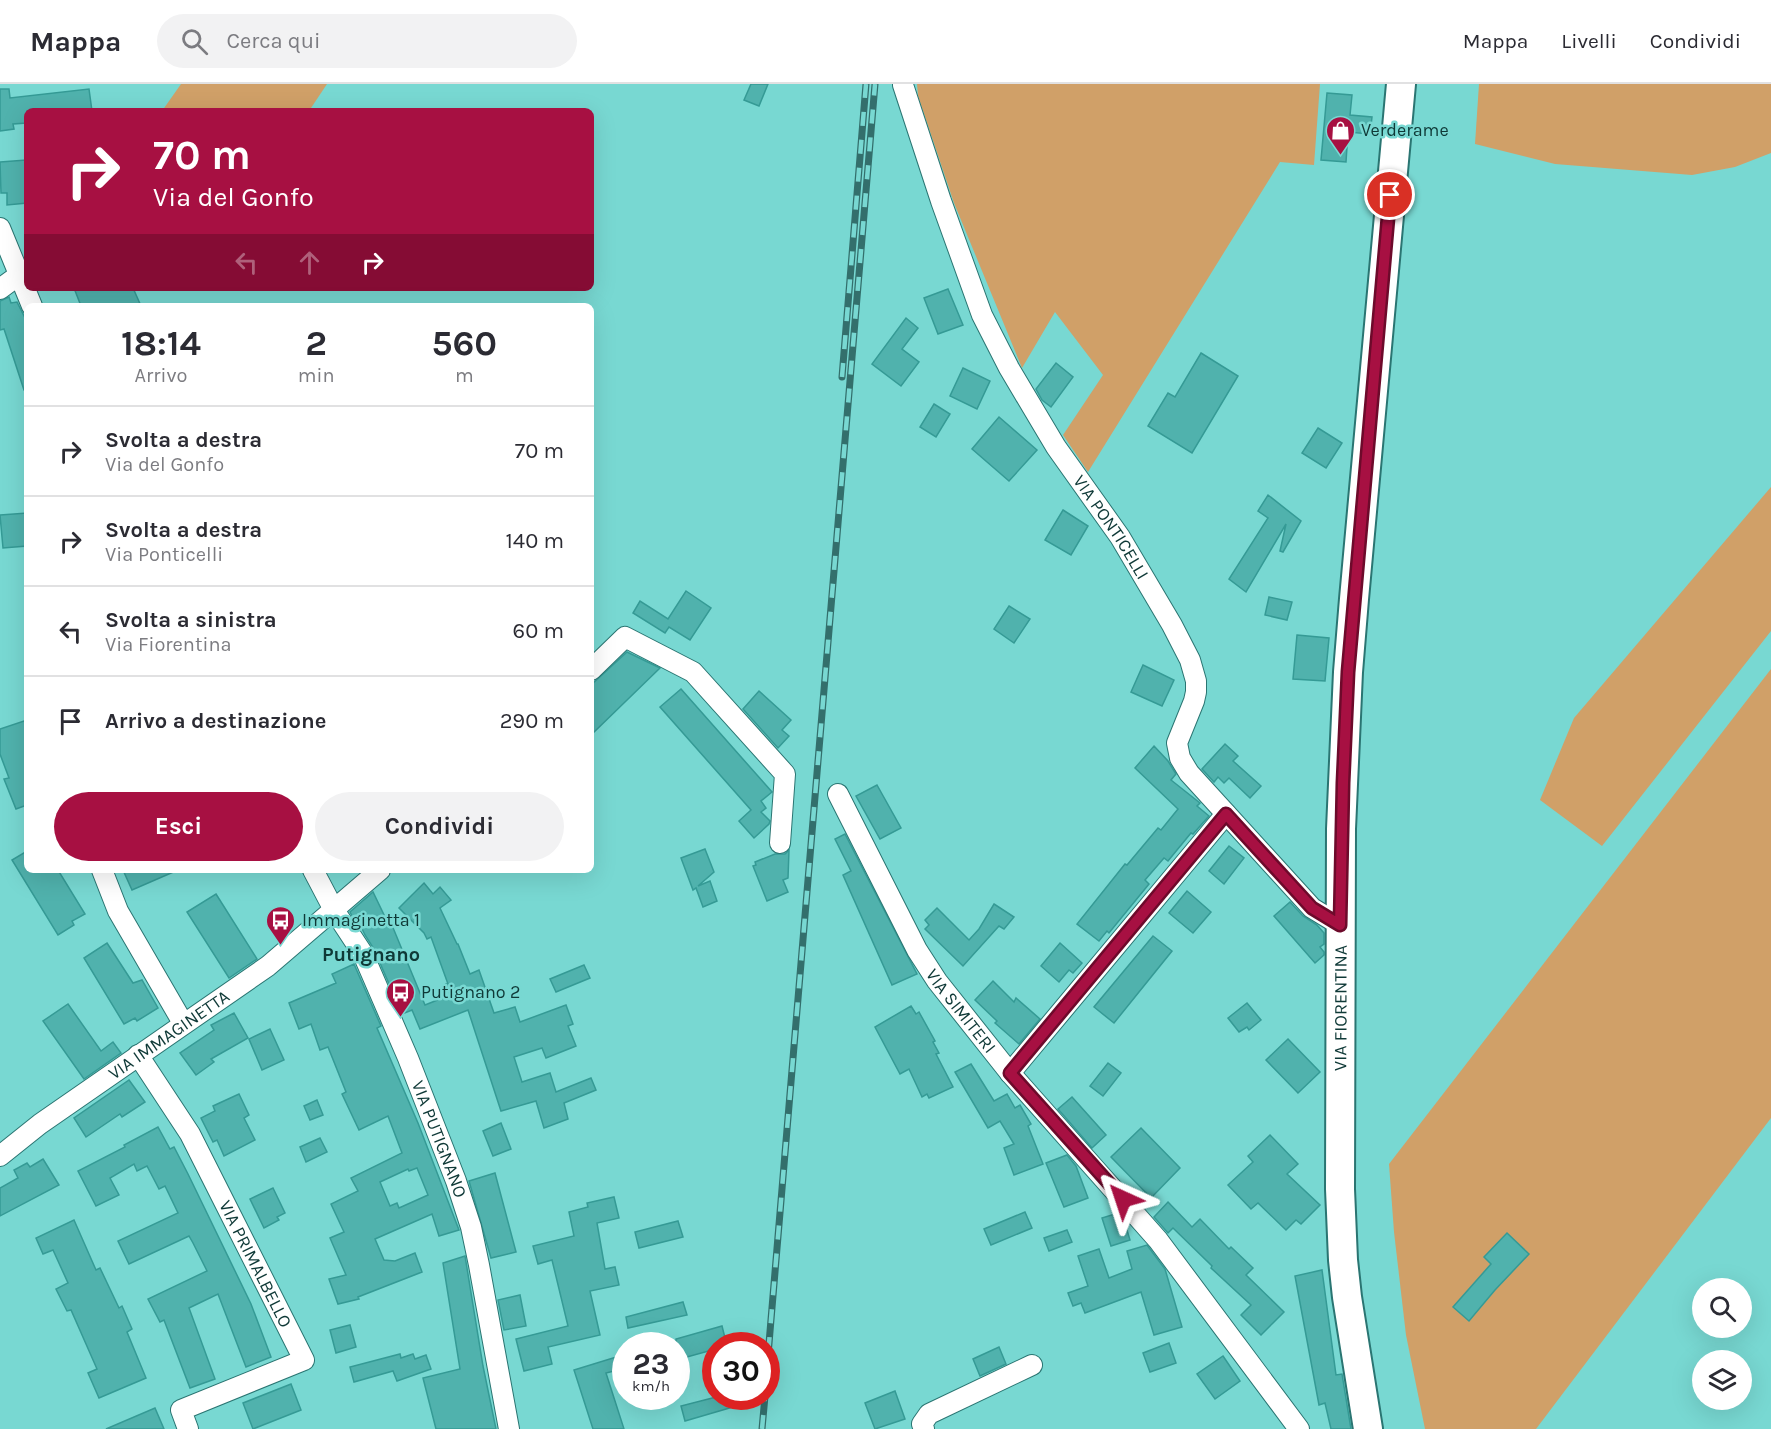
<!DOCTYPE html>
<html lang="it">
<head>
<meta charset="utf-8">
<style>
  body { margin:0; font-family:Karla,sans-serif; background:#f2f2f3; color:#2b2b33; height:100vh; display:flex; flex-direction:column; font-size:22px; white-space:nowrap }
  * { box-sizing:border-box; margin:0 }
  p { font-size:20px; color:#7c7c81 }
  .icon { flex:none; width:33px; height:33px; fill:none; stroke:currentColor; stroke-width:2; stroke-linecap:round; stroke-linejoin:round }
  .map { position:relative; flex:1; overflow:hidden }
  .drawer { position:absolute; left:24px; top:219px; width:570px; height:570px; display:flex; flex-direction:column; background:#fff; border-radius:9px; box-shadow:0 6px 24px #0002 }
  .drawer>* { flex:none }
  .banner { position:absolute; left:24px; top:24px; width:570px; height:183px; border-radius:9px; box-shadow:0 6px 24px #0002; background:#a71042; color:#fff; overflow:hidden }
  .controls { position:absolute; left:1692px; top:1194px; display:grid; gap:12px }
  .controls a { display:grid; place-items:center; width:60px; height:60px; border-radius:50%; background:#fff; box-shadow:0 6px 24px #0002; font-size:30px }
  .speed { position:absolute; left:612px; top:1248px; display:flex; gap:12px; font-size:30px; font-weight:700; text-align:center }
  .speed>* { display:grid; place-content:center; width:78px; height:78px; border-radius:50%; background:#fff; box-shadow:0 6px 24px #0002; line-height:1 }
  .speed small { font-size:15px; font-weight:400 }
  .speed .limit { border:9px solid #d22; background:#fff; color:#111 }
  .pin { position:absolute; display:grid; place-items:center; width:51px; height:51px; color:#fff; margin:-26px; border:3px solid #fff; border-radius:50%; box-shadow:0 2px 6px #0007 }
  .me { position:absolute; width:66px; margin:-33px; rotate:318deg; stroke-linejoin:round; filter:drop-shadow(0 0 4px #0008) }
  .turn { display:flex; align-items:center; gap:21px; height:126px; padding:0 30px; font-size:27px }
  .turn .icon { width:78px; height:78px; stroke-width:2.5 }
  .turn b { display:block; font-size:42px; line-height:51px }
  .lanes { display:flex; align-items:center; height:57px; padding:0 30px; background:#0003; justify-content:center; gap:30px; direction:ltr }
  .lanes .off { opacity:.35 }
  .eta { display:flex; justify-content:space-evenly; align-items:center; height:102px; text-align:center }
  .eta b { font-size:36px; font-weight:700; line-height:42px }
  .button { display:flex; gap:12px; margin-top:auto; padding:12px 30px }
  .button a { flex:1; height:69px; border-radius:36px; background:#a71042; color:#fff; font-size:24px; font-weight:700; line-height:69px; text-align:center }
  .button a+a { background:#f2f2f3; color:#2b2b33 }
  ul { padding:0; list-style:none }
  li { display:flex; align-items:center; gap:18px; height:90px; padding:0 30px; border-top:2px solid #e1e1e2 }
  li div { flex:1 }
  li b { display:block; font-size:22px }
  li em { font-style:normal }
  header { display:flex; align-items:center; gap:36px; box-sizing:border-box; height:84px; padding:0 30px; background:#fff; border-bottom:2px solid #e1e1e2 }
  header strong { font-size:28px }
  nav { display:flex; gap:33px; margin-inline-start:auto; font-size:21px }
  .search { width:420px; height:54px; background:#f2f2f3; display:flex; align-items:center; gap:15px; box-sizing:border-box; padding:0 21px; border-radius:33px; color:#7c7c81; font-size:22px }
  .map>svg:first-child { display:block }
</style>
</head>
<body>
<header>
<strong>Mappa</strong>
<div class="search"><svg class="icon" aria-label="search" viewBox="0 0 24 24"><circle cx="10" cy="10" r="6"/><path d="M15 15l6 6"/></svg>Cerca qui</div>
<nav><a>Mappa</a><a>Livelli</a><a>Condividi</a></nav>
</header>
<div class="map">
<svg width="1771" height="1345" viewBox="0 0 1771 1345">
  <rect width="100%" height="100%" fill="#78d8d2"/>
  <!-- green -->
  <g fill="#d0a068">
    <polygon points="181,0 327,0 309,27 162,27"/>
    <polygon points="917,0 1320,0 1314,81 1280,78 1088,388 1063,351 1103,291 1055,228 1022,284 954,119 918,12"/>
    <polygon points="1479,0 1771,0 1771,69 1735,83 1692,91 1555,80 1475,60"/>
    <polygon points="1771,403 1771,547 1602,762 1540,716 1574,634"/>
    <polygon points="1771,585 1771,1034 1536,1345 1425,1345 1406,1251 1394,1148 1389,1080"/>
  </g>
  <!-- building -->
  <g fill="#50b2ad" stroke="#359a95" stroke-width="1.5" fill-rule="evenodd">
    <polygon points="751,0 768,0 759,22 744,16"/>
    <polygon points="0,5 9,5 10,14 89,5 92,27 27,27 27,39 13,40 14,45 0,47"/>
    <polygon points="1327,9 1352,11 1350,31 1372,33 1370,50 1348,48 1346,78 1321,76"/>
    <polygon points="26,76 27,119 7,121 7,109 1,109 0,78"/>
    <polygon points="74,204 133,204 141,222 81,222"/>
    <polygon points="948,205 963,241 938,250 924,214"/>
    <polygon points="9,213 11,219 17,218 27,238 27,306 24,306 4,245 0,246 0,217"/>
    <polygon points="906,234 918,244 902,265 919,278 901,302 872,280"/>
    <polygon points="1201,269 1238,292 1192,369 1148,342 1168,309 1175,313"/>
    <polygon points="1056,279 1073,293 1051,323 1042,316 1036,305"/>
    <polygon points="963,284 990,297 977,325 950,312"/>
    <polygon points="934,320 950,330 936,353 920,343"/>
    <polygon points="999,333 1037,366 1009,397 972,365"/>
    <polygon points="1318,344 1342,359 1326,384 1302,369"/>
    <polygon points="1268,411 1301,437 1283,468 1280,467 1286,440 1246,508 1229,495 1268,434 1258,427"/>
    <polygon points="1063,426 1088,442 1071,471 1045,456"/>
    <polygon points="27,429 27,462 3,464 0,431"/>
    <polygon points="686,507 711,524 690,556 669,543 665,549 633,529 640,517 668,535"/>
    <polygon points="1269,513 1292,518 1287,536 1265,531"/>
    <polygon points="1009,522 1030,535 1014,559 994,545"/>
    <polygon points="1297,551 1329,554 1325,597 1293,595"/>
    <polygon points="627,568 660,584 591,651 591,601"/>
    <polygon points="1143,581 1174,596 1162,622 1131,608"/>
    <polygon points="681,605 772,708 761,717 766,724 761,728 770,737 769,740 754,754 739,737 751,726 660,623"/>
    <polygon points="759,607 791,636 782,646 789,652 778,664 743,625"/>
    <polygon points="27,636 27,721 16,725 4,695 9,694 0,670 0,645"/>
    <polygon points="1225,660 1238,672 1233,677 1261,702 1250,714 1229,694 1224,699 1218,693 1214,698 1202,685"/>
    <polygon points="1154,662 1168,677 1176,690 1171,696 1200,719 1197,722 1209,732 1193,750 1191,749 1168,777 1164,774 1145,796 1149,800 1109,849 1107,847 1099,857 1077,840 1125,780 1127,781 1158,744 1161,746 1178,725 1135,684"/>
    <polygon points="877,701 901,744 880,755 856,712"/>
    <polygon points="845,750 917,890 892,901 843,791 851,787 835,755"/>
    <polygon points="1229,762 1244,774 1224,800 1209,787"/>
    <polygon points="705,765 714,788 698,802 710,797 717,817 703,823 696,804 693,806 681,774"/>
    <polygon points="789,766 788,794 783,796 788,808 767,817 753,782 756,781 755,778 775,770 785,770"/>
    <polygon points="27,767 27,786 58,786 85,830 72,837 74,841 58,851 12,776"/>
    <polygon points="123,786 178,786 132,806"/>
    <polygon points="424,799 433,810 440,803 451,816 440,824 457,860 458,860 470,890 479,886 494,929 515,923 520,938 566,921 573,940 568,942 576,962 546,974 542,964 514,973 522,998 550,989 556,1008 591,994 596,1006 564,1019 568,1035 544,1044 536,1017 501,1027 468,926 420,945 412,926 402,930 374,865 365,851 356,832 353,834 350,828 373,808 387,837 389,834 425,921 450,911 446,900 448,900 431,853 427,855 424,849 399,824"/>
    <polygon points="1187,807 1211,828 1193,849 1169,829"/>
    <polygon points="216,810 257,875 229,894 187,828"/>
    <polygon points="1290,818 1303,832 1317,841 1324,849 1324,860 1320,863 1324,868 1324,871 1315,879 1274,832"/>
    <polygon points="994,820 1014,833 1004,845 999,842 963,882 925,845 929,841 925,836 937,824 969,856 979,845"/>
    <polygon points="1153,852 1172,867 1114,939 1094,923"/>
    <polygon points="107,859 133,899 142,896 158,924 137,937 135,934 124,940 84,874"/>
    <polygon points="1060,859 1082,879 1073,889 1069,886 1059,898 1041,882"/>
    <path d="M 354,880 L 381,942 L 377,944 L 418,1039 L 459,1146 L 439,1152 L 432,1130 L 375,1155 L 384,1176 L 395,1177 L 415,1169 L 422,1188 L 358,1213 L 359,1215 L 338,1220 L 329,1195 L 346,1191 L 330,1154 L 344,1148 L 331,1120 L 358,1107 L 351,1094 L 402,1069 L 388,1032 L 359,1046 L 342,1010 L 346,1008 L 328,963 L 320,966 L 311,940 L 299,945 L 289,919 L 336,899 L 332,890 ZM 417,1084 L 428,1111 L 399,1124 L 397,1119 L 390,1122 L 380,1098 L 408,1085 L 409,1087 Z"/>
    <polygon points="584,881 590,894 556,908 550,895"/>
    <polygon points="993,897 1014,918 1016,914 1040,935 1019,960 995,939 997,937 975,916"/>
    <polygon points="1247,919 1261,936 1249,946 1247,943 1239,948 1228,934"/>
    <polygon points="68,920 101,967 113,958 121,969 84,995 43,937"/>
    <polygon points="911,922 916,930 919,928 935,957 933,958 939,969 936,970 953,1003 929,1014 927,1010 922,1013 909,985 900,990 875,943"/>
    <polygon points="234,929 248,954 211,975 214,978 196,991 180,969 214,946 211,941"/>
    <polygon points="270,945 284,976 262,986 249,955"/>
    <polygon points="1288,955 1320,988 1298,1009 1266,976"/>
    <polygon points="1108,979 1121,989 1103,1012 1090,1002"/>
    <polygon points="971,980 994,1017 1007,1010 1015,1024 1020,1021 1031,1040 1028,1042 1043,1080 1014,1091 1004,1064 1014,1060 1000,1037 988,1044 955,988"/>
    <polygon points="129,996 145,1018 122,1033 120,1030 86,1053 74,1034"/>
    <polygon points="239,1010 249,1031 244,1034 255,1056 224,1072 217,1056 213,1058 201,1034 215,1027 213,1022"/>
    <polygon points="1072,1013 1106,1051 1092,1064 1058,1025"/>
    <polygon points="317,1016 323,1031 310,1036 304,1022"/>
    <polygon points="501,1039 511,1065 493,1072 483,1047"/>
    <polygon points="158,1043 170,1065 174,1063 188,1090 251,1220 271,1273 246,1283 218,1210 189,1224 215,1295 190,1304 164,1236 160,1238 148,1215 207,1187 193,1159 189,1152 129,1180 118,1157 178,1129 165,1102 159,1105 147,1082 137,1087 134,1080 110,1094 119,1111 96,1122 78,1087 125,1063 124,1061"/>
    <polygon points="1141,1044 1180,1084 1151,1114 1111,1073"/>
    <polygon points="1270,1051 1298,1080 1287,1090 1320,1121 1301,1140 1296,1136 1286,1146 1258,1119 1251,1125 1228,1101 1253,1078 1248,1072"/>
    <polygon points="320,1054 327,1068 306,1078 300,1063"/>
    <polygon points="1067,1071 1076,1082 1088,1114 1064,1123 1046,1079"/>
    <polygon points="43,1075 59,1101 0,1132 0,1104 18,1094 14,1086 27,1079 30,1083"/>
    <polygon points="495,1089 516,1168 491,1174 469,1097"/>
    <polygon points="273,1104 285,1129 277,1133 279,1136 264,1144 250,1115"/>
    <polygon points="614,1113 619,1134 597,1139 605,1185 615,1183 619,1201 590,1207 600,1251 548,1263 552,1280 524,1287 516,1255 568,1242 552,1176 538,1180 533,1162 574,1152 569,1128 588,1123 587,1119"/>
    <polygon points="1168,1118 1192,1143 1200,1135 1229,1165 1231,1163 1253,1184 1246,1191 1284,1228 1261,1251 1241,1231 1251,1221 1211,1184 1212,1182 1173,1144 1168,1149 1154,1133"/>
    <polygon points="1025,1128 1032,1144 991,1161 984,1145"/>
    <polygon points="1118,1129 1124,1136 1130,1156 1111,1162 1102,1134"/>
    <polygon points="74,1136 96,1186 100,1184 119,1224 122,1222 132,1245 127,1248 146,1294 99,1314 88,1289 97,1285 71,1226 67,1227 56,1205 68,1199 53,1166 43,1170 36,1154"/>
    <polygon points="678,1137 683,1153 639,1164 635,1148"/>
    <polygon points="1067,1146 1072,1158 1049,1167 1044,1154"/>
    <polygon points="1507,1149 1529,1170 1495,1206 1469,1237 1453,1223 1491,1180 1484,1173"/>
    <polygon points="1147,1161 1165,1185 1182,1243 1154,1251 1141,1208 1085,1229 1081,1219 1073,1222 1068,1209 1088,1202 1078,1172 1099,1165 1109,1194 1132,1185 1127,1167"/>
    <polygon points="465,1172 483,1282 496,1345 436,1345 423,1294 460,1285 443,1179"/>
    <polygon points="1322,1186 1336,1291 1342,1290 1351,1345 1331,1345 1325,1319 1319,1321 1295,1192"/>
    <polygon points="520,1211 526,1242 504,1246 498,1216"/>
    <polygon points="683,1218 687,1231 628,1244 626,1233"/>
    <polygon points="350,1241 356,1263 336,1269 330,1246"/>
    <polygon points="722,1242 727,1262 716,1262 716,1265 676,1276 676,1255"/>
    <polygon points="1169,1259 1176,1279 1150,1288 1143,1269"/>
    <polygon points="999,1263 1006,1280 980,1292 973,1275"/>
    <polygon points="400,1270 401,1274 413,1270 415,1275 426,1271 431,1285 397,1297 393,1287 354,1298 350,1283"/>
    <polygon points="626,1270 626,1284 606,1289 624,1345 593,1345 574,1286"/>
    <polygon points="1223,1272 1240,1297 1215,1315 1197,1290"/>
    <polygon points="291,1300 301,1326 253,1345 243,1319"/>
    <polygon points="895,1307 905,1335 875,1345 865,1319"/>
    <polygon points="720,1312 756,1312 757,1316 685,1337 681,1322"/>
    <polygon points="155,1324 164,1345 106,1345"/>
  </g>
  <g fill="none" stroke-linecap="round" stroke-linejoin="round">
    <defs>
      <g id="minor">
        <path id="s1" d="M 903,1 L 941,117 L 982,231 L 1009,284 L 1056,363 L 1120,453 L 1172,541 L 1190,576 L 1196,597 L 1196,608 L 1194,617 L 1177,659 L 1180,674 L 1189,689 L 1312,824 L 1340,841"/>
        <polyline points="0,144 32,222"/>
        <polyline points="0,205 19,191"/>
        <polyline points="591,586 625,553 693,588 785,690 780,759"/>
        <path id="s2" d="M 838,710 L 917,866 L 937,897 L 1010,989 L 1158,1156 L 1299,1345"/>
        <polyline points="102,786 118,827 183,939"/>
        <path id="s3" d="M 313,786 L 334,826 L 363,870 L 408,974 L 456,1097 L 471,1143 L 479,1181 L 509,1345"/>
        <path id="s4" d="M 138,971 L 190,1050 L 304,1276 L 181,1326 L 188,1345"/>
        <polyline points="1010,989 1226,730"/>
        <path id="s5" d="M 0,1072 L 40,1040 L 268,882 L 380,786"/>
        <polyline points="924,1345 922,1340 929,1330 1032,1281"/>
      </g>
      <g id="secondary">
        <path id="s6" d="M 1368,1345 L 1347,1213 L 1343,1176 L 1340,1105 L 1341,745 L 1348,588 L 1354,515 L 1401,0"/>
      </g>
    </defs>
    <!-- minor casing -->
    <use href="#minor" stroke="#2a7572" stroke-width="22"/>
    <!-- secondary casing -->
    <use href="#secondary" stroke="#2a7572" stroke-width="32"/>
    <!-- minor -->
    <use href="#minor" stroke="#fff" stroke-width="20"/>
    <!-- secondary -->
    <use href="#secondary" stroke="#fff" stroke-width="28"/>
    <defs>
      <g id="rail">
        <polyline points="842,293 866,0"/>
        <polyline points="766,1295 875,0"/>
        <polyline points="762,1345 765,1312"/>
      </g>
    </defs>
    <!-- rail casing -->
    <use href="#rail" stroke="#336f6c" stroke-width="7"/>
    <!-- rail -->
    <use href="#rail" stroke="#78d8d2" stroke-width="4.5" stroke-dasharray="14" stroke-linecap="butt"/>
  </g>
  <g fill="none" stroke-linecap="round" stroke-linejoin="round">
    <defs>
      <polyline id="route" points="1123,1115 1010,989 1226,730 1312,824 1340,841 1343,699 1348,588 1390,111"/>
    </defs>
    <!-- route casing -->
    <use href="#route" stroke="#6d0a2b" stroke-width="15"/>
    <!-- route -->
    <use href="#route" stroke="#a71042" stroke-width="10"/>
  </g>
  <!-- icons -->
  <defs>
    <symbol id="shop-pin" viewBox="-11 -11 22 30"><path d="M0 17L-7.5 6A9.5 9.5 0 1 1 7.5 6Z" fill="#a71042" stroke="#78d8d2"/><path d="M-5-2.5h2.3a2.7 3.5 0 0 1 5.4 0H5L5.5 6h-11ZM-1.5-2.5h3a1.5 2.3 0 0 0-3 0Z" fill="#fff"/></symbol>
    <symbol id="bus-pin" viewBox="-11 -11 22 30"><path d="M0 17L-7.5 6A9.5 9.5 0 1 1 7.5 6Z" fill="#a71042" stroke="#78d8d2"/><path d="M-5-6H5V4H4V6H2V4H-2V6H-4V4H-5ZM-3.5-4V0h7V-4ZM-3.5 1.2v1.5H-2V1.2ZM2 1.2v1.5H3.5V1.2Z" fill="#fff"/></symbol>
  </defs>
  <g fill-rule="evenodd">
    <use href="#shop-pin" x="1324" y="30" width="33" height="45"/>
    <use href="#bus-pin" x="264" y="820" width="33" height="45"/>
    <use href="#bus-pin" x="384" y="892" width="33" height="45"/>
  </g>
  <g text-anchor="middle" stroke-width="5" stroke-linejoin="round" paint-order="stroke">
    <!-- poi labels -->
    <g font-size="18" fill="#0f3937" stroke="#78d8d2" text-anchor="start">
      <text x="1361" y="52">Verderame</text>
      <text x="302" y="842">Immaginetta 1</text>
      <text x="421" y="914">Putignano 2</text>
    </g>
    <!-- street labels -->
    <g font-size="18" fill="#0f3937" stroke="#78d8d2">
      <text dy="6" stroke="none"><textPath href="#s1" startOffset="492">VIA PONTICELLI</textPath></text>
      <text dy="6" stroke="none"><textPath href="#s6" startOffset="423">VIA FIORENTINA</textPath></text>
      <text dy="6" stroke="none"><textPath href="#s2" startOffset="250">VIA SIMITERI</textPath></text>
      <text dy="6" stroke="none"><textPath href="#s5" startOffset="208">VIA IMMAGINETTA</textPath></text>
      <text dy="6" stroke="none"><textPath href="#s3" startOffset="298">VIA PUTIGNANO</textPath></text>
      <text dy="6" stroke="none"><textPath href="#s4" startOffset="240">VIA PRIMALBELLO</textPath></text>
    </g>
    <!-- neighbourhood labels -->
    <g font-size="20" font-weight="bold" fill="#0f3937" stroke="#78d8d2">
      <text x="371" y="877">Putignano</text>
    </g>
  </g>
</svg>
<div class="controls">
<a><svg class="icon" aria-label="search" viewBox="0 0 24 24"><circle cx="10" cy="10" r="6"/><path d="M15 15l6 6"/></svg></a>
<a><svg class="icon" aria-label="layers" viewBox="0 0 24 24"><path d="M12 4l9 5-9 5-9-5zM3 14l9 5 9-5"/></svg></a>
</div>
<div class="speed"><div>23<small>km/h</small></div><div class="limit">30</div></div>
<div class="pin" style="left:1390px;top:111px;background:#d93025"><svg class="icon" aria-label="arrive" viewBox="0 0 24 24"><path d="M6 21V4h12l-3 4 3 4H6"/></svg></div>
<svg class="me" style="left:1123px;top:1115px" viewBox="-20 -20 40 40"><path d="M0-17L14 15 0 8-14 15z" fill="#a71042" stroke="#fff" stroke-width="4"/></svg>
<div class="banner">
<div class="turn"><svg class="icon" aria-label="right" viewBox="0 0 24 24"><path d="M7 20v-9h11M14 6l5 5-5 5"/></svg><div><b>70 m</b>Via del Gonfo</div></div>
<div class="lanes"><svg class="icon off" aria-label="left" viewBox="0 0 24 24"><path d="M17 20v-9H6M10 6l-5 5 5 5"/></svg><svg class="icon off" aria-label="ahead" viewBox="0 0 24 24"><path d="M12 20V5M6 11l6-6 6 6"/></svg><svg class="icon" aria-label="right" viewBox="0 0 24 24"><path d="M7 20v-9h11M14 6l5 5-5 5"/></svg></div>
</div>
<section class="drawer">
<div class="eta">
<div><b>18:14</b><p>Arrivo</p></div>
<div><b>2</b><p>min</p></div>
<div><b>560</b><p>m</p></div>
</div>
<ul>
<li><svg class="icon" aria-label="right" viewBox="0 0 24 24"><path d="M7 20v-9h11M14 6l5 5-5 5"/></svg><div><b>Svolta a destra</b><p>Via del Gonfo</p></div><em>70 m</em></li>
<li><svg class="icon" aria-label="right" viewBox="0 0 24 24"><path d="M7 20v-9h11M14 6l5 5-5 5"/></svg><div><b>Svolta a destra</b><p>Via Ponticelli</p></div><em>140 m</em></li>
<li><svg class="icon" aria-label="left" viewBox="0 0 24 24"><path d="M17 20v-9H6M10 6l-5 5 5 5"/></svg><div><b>Svolta a sinistra</b><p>Via Fiorentina</p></div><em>60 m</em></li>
<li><svg class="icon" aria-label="arrive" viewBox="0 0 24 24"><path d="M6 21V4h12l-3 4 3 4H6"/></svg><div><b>Arrivo a destinazione</b></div><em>290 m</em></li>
</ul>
<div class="button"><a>Esci</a><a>Condividi</a></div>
</section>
</div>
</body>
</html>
